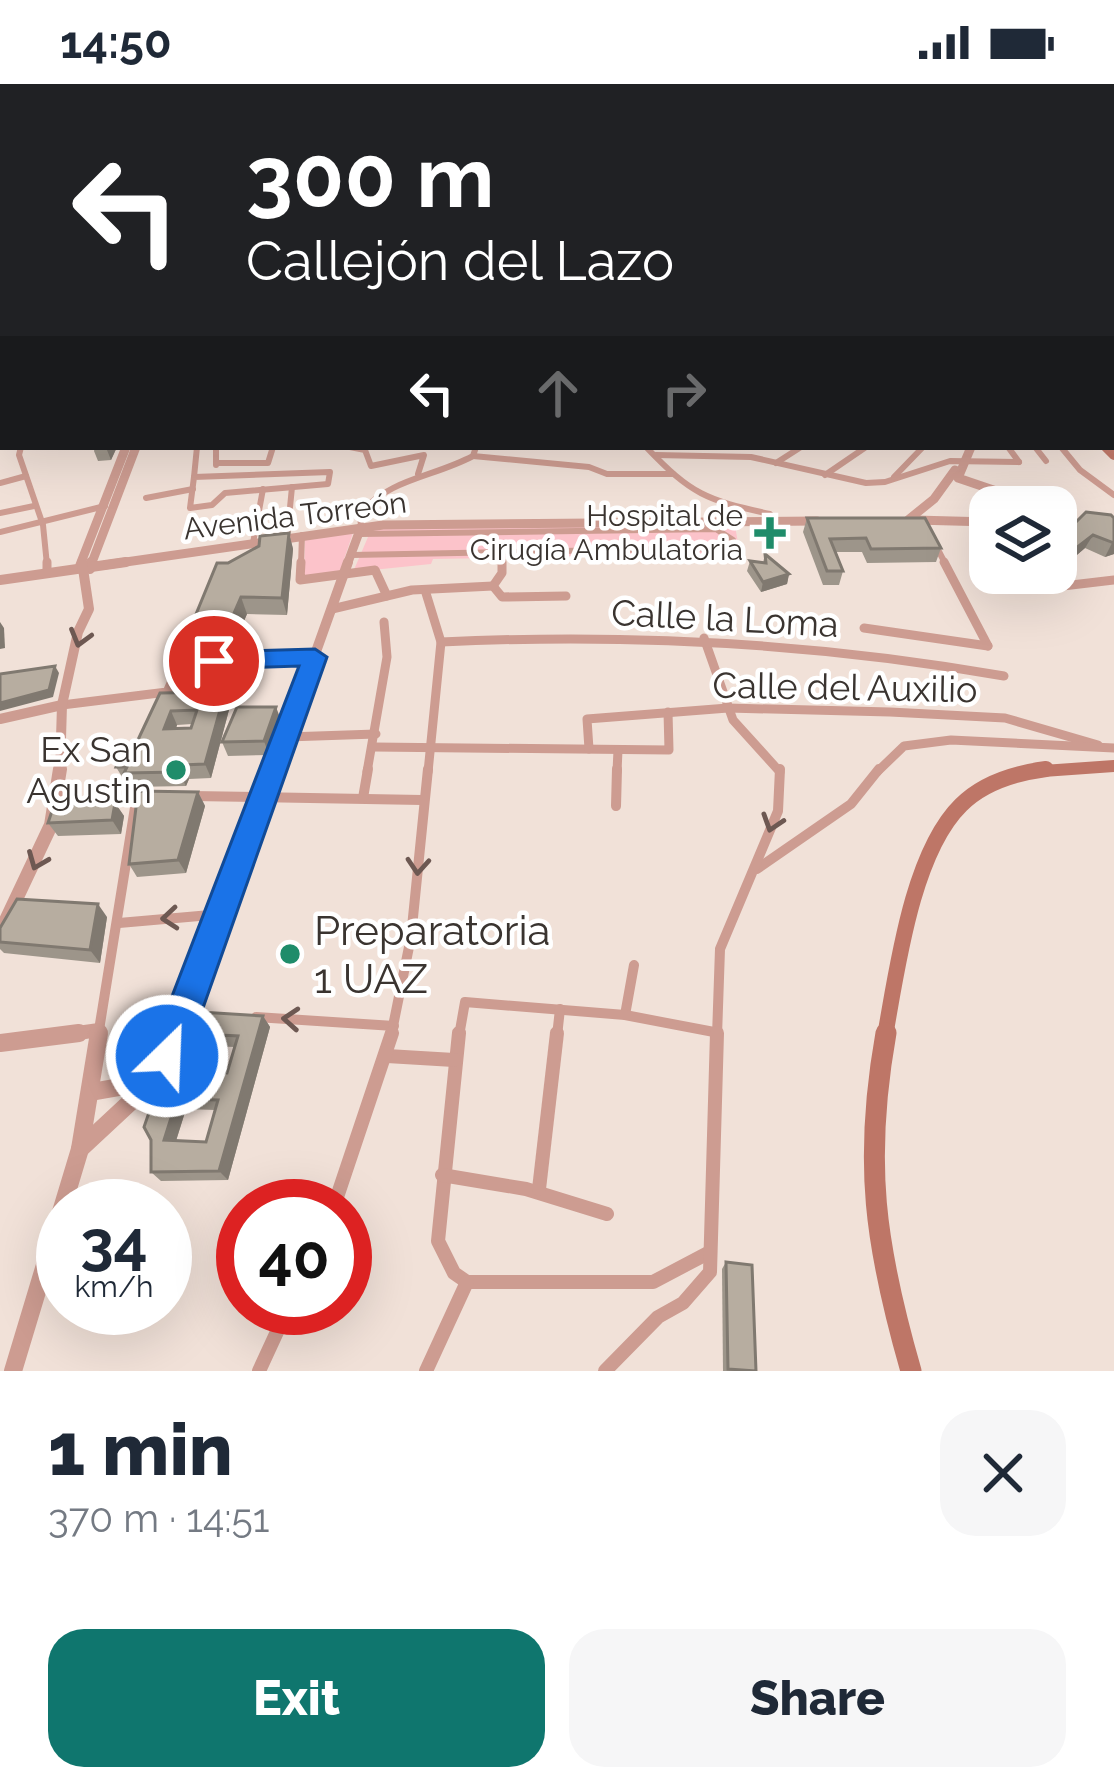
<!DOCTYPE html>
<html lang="en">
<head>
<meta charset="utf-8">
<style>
  body { margin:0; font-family:Raleway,sans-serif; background:#f6f6f7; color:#1f2937; height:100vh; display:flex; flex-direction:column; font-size:45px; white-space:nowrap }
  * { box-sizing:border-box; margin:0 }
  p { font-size:39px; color:#747a83 }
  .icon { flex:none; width:66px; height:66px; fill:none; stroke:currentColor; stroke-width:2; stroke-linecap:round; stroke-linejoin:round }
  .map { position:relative; height:1287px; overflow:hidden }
  .side { display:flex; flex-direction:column; background:#fff; flex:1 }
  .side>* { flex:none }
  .banner { position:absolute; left:0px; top:0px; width:1116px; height:366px; box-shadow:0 12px 48px #0002; background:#202124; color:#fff; overflow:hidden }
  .buttons { position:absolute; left:969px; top:402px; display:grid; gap:24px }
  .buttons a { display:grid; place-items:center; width:108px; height:108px; border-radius:24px; background:#fff; box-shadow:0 12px 48px #0002; font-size:60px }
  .speed { position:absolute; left:36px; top:1095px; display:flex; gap:24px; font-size:60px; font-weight:700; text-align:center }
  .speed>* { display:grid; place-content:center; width:156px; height:156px; border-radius:50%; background:#fff; box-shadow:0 12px 48px #0002; line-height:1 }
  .speed small { font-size:30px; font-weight:400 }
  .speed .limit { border:18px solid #d22; background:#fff; color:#111 }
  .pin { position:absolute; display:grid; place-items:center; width:102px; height:102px; color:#fff; margin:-51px; border:6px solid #fff; border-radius:50%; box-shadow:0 3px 12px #0007 }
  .me { position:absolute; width:132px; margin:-66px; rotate:24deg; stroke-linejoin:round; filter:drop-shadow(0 0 9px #0008) }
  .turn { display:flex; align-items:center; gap:42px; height:252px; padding:0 48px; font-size:54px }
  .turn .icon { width:156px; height:156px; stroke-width:2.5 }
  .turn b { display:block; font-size:84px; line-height:102px }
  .lanes { display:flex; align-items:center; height:114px; padding:0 48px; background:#0003; justify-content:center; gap:60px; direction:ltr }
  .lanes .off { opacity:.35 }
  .round { display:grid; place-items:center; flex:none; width:126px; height:126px; border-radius:36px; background:#f6f6f7 }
  .overview { display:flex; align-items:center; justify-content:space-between; height:204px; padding:0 48px }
  h1 { font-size:72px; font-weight:800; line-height:90px }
  .cta { display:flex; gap:24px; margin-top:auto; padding:24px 48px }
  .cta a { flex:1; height:138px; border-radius:36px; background:#0f766e; color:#fff; font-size:48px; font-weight:800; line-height:138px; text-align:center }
  .cta a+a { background:#f6f6f7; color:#1f2937 }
  .status { display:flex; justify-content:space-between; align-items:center; height:84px; padding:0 60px; background:#fff; direction:ltr }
  .status svg { height:33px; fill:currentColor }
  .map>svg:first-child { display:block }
</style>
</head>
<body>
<div class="status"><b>14:50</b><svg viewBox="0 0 49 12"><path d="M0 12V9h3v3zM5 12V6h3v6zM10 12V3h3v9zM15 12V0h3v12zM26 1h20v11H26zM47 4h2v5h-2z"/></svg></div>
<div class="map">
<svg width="1114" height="1287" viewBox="0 0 1114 1287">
  <rect width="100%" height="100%" fill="#f1e1d8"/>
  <!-- green -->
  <g fill="#fcc3ca">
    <polygon points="735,442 740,470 433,475 431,480 353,488 371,446 381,443"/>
    <polygon points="353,449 339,490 304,492 305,455"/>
  </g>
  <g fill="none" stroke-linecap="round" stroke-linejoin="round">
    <!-- minor-far3 -->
    <g stroke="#cd9c91" stroke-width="6">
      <polyline points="21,363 19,371 43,441 47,481"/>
      <polyline points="216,363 216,381"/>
      <polyline points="350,363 365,366 371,382 424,371 418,390"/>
      <path d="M 646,363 C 692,411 706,416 770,430 L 776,438"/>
      <polyline points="1008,363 1019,378"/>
      <polyline points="1035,363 1046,377"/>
      <polyline points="1061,363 1080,386 1114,411"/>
      <polyline points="656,371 751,373 866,399 885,398 950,377 1019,378"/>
      <polyline points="473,372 589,383 607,390 673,390"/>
      <polyline points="216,379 268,379 273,363"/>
      <polyline points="776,379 801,363"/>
      <polygon points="330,388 328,400 225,409 212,421 190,424 194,393"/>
      <polyline points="825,391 866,363"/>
      <polyline points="194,393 197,363"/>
      <polyline points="894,393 923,363"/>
      <polyline points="0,399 26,392"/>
      <polyline points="146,414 193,405"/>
      <polyline points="0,429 34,422"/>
      <path d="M 361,443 L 360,429 C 391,394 434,393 473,372 L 476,363"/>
      <polyline points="0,448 105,422"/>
      <polyline points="287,454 292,403"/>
      <polyline points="253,459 263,405"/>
      <polyline points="935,460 946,481"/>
      <polyline points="502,469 502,481"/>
      <polyline points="352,471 721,464 733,456 716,445 360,450"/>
      <polyline points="301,481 302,451"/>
    </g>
    <!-- minor-far2 -->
    <g stroke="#cd9c91" stroke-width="9">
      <polyline points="301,478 300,496 375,486 387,512"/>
      <polyline points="944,478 988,562"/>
      <polyline points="47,485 47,478"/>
      <polyline points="1009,489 1046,504 1114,496"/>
      <polyline points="493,502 502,513 566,512"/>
      <polyline points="493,502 502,489 502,478"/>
      <polyline points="425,506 441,558 428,688"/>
      <polyline points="332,525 412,506 493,502"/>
      <polyline points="864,544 988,562"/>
      <polyline points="704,554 733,636 780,688"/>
      <path d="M 441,558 C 631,549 817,559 1004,592"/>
      <polyline points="180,578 315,573"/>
      <polyline points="62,621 167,608 192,552"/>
      <polyline points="287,653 376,650"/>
      <polyline points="374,663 669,666 668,628"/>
      <polyline points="589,665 587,635 728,624 890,628 1005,634 1098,661"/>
      <polyline points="367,688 387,573 384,538"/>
      <polyline points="617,688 618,666"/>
      <polyline points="877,688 904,662 951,656 1114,664"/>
    </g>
    <!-- minor-far1 -->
    <g stroke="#cd9c91" stroke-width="10">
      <polyline points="192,712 422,716"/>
      <polyline points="363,714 368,685"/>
      <polyline points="616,722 617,685"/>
      <polyline points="757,785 851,720 879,685"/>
      <polyline points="119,839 222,830"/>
      <polyline points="625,931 634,881"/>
      <polyline points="256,933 394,942"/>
      <polyline points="99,946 137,711 145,712"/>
      <polyline points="391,952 411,853 428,685"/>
      <polyline points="459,952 465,918 625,931 714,948"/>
      <polyline points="557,952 560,925"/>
      <polyline points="717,952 720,865 778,727 780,685"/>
    </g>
    <!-- minor -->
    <g stroke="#cd9c91" stroke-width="14">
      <polyline points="459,949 438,1157 454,1189 467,1198"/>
      <polyline points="387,972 454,976"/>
      <polyline points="442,1091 526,1105 607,1130"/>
      <polyline points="539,1105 557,949"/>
      <polyline points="334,1122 392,949"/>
      <polyline points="467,1198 653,1198 710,1168"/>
      <polyline points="259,1287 288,1224"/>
      <polyline points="426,1287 467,1198"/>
      <polyline points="605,1287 658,1233 683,1219 710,1188 717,949"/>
    </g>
    <!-- tertiary-far3 -->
    <g stroke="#cd9c91" stroke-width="9">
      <polyline points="971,363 958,394 1014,413 1027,423"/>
      <polyline points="908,436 934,415 955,386"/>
      <polyline points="915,436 990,438"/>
      <polyline points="80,481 126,363"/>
      <polyline points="91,481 136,363"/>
      <polyline points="105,481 383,441 817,437"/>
      <polyline points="347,481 361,443"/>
    </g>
    <!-- tertiary-far2 -->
    <g stroke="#cd9c91" stroke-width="10">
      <polyline points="90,485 91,478"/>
      <polyline points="0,496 126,478"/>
      <polyline points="0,635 62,621"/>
      <polyline points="60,688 62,621 78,548 89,525 82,478"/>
      <polyline points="273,688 348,478"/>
    </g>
    <!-- tertiary-far1 -->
    <g stroke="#cd9c91" stroke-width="14">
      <polyline points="0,849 51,741 60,685"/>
      <polyline points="56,952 99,946 98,952"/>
      <polyline points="175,952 274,685"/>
    </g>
    <!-- tertiary -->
    <g stroke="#cd9c91" stroke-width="18">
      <polyline points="0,959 79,949"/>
      <polyline points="91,1008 148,998"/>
      <polyline points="80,1065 99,949"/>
      <polyline points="13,1287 80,1065 153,997 177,949"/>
    </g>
    <!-- secondary-far3 -->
    <polyline stroke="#be7667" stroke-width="10" points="1106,363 1114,371"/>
    <!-- secondary-far2 -->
    <polyline stroke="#be7667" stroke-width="12" points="1029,688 1114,682"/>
    <!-- secondary-far1 -->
    <path stroke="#be7667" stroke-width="16" d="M 885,952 C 897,886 912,769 961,721 C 983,699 1016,689 1046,685"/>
    <!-- secondary -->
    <path stroke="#be7667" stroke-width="21" d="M 886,949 C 863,1078 875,1162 911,1287"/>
    <!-- primary -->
    <g fill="#b15b49" fill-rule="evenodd">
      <rect x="0" y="200" width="3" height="5"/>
      <rect x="1113" y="215" width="1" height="4"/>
    </g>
  </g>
  <!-- wall -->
  <g fill="#9d958a" fill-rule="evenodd">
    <polygon points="95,363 117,363 111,376 98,377 94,367"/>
    <polygon points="1111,431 1114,470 1105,473 1085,464 1064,482 1056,478 1056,458"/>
    <polygon points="807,434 941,464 936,478 867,479 862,468 836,468 843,487 839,501 823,501 803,448"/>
    <polygon points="289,449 293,465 287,531 247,530 237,553 201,552 194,535 228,479"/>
    <polygon points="765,470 789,490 787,500 761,508 747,487 750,477 763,479"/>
    <path d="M 225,608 L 230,622 L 211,694 L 189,695 L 186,702 L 132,703 L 128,696 L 124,696 L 116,683 L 136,660 L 160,609 ZM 192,640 L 191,644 L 176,644 L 177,641 Z"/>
    <polygon points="281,636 269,671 228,672 222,658"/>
    <polygon points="198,708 205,722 186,789 137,793 129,780"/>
    <polygon points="115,719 124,732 121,750 58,752 48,739"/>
    <polygon points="107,833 100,879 4,869 0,865 0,844"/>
    <path d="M 184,927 L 263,932 L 270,943 L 228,1096 L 161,1097 L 151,1088 ZM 208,962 L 235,963 L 227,989 L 199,988 ZM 186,1025 L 215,1026 L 206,1058 L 176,1057 Z"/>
    <polygon points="726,1178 756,1287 723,1287 722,1185"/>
  </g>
  <!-- shaded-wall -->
  <g fill="#807970">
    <polygon points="108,363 117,363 111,376 107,366"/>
    <polygon points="289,449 293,465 287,531 282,514"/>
    <polygon points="1093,451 1085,464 1064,482 1071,468"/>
    <polygon points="1112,459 1114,459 1114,470 1105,473"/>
    <polygon points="789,490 787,500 761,508 763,498"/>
    <polygon points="241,513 247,530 237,553 231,536"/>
    <polygon points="0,538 4,544 5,564 0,565"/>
    <polygon points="55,582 59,589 53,613 0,627 0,619"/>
    <polygon points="225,608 230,622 211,694 205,680"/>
    <polygon points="276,623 281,636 269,671 264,657"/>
    <polygon points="171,627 177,641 171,659 164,645"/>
    <polygon points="182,681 189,695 186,702 179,688"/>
    <polygon points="198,708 205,722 186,789 178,776"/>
    <polygon points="115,719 124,732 121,750 112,736"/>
    <polygon points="98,820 107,833 100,879 90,866"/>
    <polygon points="263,932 270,943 228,1096 219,1087"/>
    <polygon points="199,950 208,962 196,998 187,987"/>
    <polygon points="177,1015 186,1025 173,1066 164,1056"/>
  </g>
  <!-- building -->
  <g fill="#b7ada0" stroke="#807970" stroke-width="3" fill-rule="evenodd">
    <polygon points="1086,428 1111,431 1114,434 1114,459 1093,451 1071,468 1056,462 1056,458"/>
    <polygon points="807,434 925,434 941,464 871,465 866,454 830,455 843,487 827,487"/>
    <polygon points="289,449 282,514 241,513 231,536 194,535 217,479 228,479 259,462 260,452"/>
    <polygon points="765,470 789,490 763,498 750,477 766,479"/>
    <polygon points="55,582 49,606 0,619 0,590"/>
    <path d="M 225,608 L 205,680 L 182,681 L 179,688 L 124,689 L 127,683 L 116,683 L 125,661 L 136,660 L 160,609 ZM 197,626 L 191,644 L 164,645 L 171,627 Z"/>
    <polygon points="237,623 276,623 264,657 222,658"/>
    <polygon points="138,707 198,708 178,776 129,780"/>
    <polygon points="115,719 112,736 48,739 54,721"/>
    <polygon points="17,815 98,820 90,866 0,858 0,844"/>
    <path d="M 184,927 L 263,932 L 219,1087 L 151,1088 L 151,1056 L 144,1043 ZM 199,950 L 238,952 L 227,989 L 187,987 ZM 177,1015 L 218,1016 L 206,1058 L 164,1056 Z"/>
    <polygon points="726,1178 752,1181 756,1287 728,1285"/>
  </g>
  <!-- one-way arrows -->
  <defs><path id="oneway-chevron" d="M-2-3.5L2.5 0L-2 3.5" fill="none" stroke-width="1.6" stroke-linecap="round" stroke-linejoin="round" transform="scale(3)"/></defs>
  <g stroke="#6d5852">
    <use href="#oneway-chevron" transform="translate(80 554) rotate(106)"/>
    <use href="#oneway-chevron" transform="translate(772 739) rotate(108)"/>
    <use href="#oneway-chevron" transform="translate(37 777) rotate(112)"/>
    <use href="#oneway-chevron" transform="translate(418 782) rotate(94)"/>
    <use href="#oneway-chevron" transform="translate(170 834) rotate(175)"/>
    <use href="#oneway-chevron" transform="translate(291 935) rotate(-176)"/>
  </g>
  <!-- sky -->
  <linearGradient id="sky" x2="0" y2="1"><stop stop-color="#99b6be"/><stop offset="0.51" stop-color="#f9f2ed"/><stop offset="1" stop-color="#f9f2ed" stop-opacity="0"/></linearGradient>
  <rect width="1114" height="371" fill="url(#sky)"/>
  <!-- route -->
  <polygon fill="#1a73e8" stroke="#114b97" stroke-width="3" points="315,565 327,573 186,972 180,985 167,990 154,985 149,972 299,582 214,585 202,577 214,568"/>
  <!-- markers -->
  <g fill="#1f8c6a" stroke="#fff" stroke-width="4.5">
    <path d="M764 431h12v12h12v12h-12v12h-12v-12h-12v-12h12z"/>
    <circle cx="176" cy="686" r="12"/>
    <circle cx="290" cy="870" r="12"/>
  </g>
  <g text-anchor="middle" stroke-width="9" stroke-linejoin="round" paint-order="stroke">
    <!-- far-street labels -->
    <g font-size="30" fill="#3a3430" stroke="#fff">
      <text transform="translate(295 432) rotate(-7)" y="10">Avenida Torreón</text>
    </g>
    <!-- far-poi labels -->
    <g font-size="30" fill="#3a3430" stroke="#fff" text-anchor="end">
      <text x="743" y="442">Hospital de<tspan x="743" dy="34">Cirugía Ambulatoria</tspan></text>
    </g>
    <!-- street labels -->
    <g font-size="36" fill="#3a3430" stroke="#fff">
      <text transform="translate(725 534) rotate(3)" y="13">Calle la Loma</text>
      <text transform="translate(845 603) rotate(1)" y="13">Calle del Auxilio</text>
    </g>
    <!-- poi labels -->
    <g font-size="36" fill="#3a3430" stroke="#fff" text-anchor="end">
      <text x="152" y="678">Ex San<tspan x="152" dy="41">Agustin</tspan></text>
    </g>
    <!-- near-poi labels -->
    <g font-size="42" fill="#3a3430" stroke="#fff" text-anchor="start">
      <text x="314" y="861">Preparatoria<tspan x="314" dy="48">1 UAZ</tspan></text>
    </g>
  </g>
</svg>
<div class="buttons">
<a><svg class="icon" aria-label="layers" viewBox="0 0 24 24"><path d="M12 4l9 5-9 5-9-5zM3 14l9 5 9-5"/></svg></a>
</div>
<div class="speed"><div>34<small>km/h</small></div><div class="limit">40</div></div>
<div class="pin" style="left:214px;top:577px;background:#d93025"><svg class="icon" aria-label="arrive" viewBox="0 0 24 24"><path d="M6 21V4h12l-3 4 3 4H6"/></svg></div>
<svg class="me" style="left:167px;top:972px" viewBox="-20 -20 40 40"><circle r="17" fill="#1a73e8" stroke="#fff" stroke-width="3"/><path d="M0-11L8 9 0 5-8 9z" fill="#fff"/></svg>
<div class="banner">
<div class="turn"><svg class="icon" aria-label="left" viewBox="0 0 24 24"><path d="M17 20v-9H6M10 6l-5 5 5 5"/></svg><div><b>300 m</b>Callejón del Lazo</div></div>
<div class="lanes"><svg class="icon" aria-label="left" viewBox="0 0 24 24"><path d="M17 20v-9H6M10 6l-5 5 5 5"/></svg><svg class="icon off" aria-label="ahead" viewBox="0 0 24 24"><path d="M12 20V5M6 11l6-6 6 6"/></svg><svg class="icon off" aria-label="right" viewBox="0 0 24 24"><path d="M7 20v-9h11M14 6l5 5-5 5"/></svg></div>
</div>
</div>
<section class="side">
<div class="overview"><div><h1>1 min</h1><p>370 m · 14:51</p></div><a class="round"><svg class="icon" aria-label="close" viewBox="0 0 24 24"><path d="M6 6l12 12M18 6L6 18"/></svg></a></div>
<div class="cta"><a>Exit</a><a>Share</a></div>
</section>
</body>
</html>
